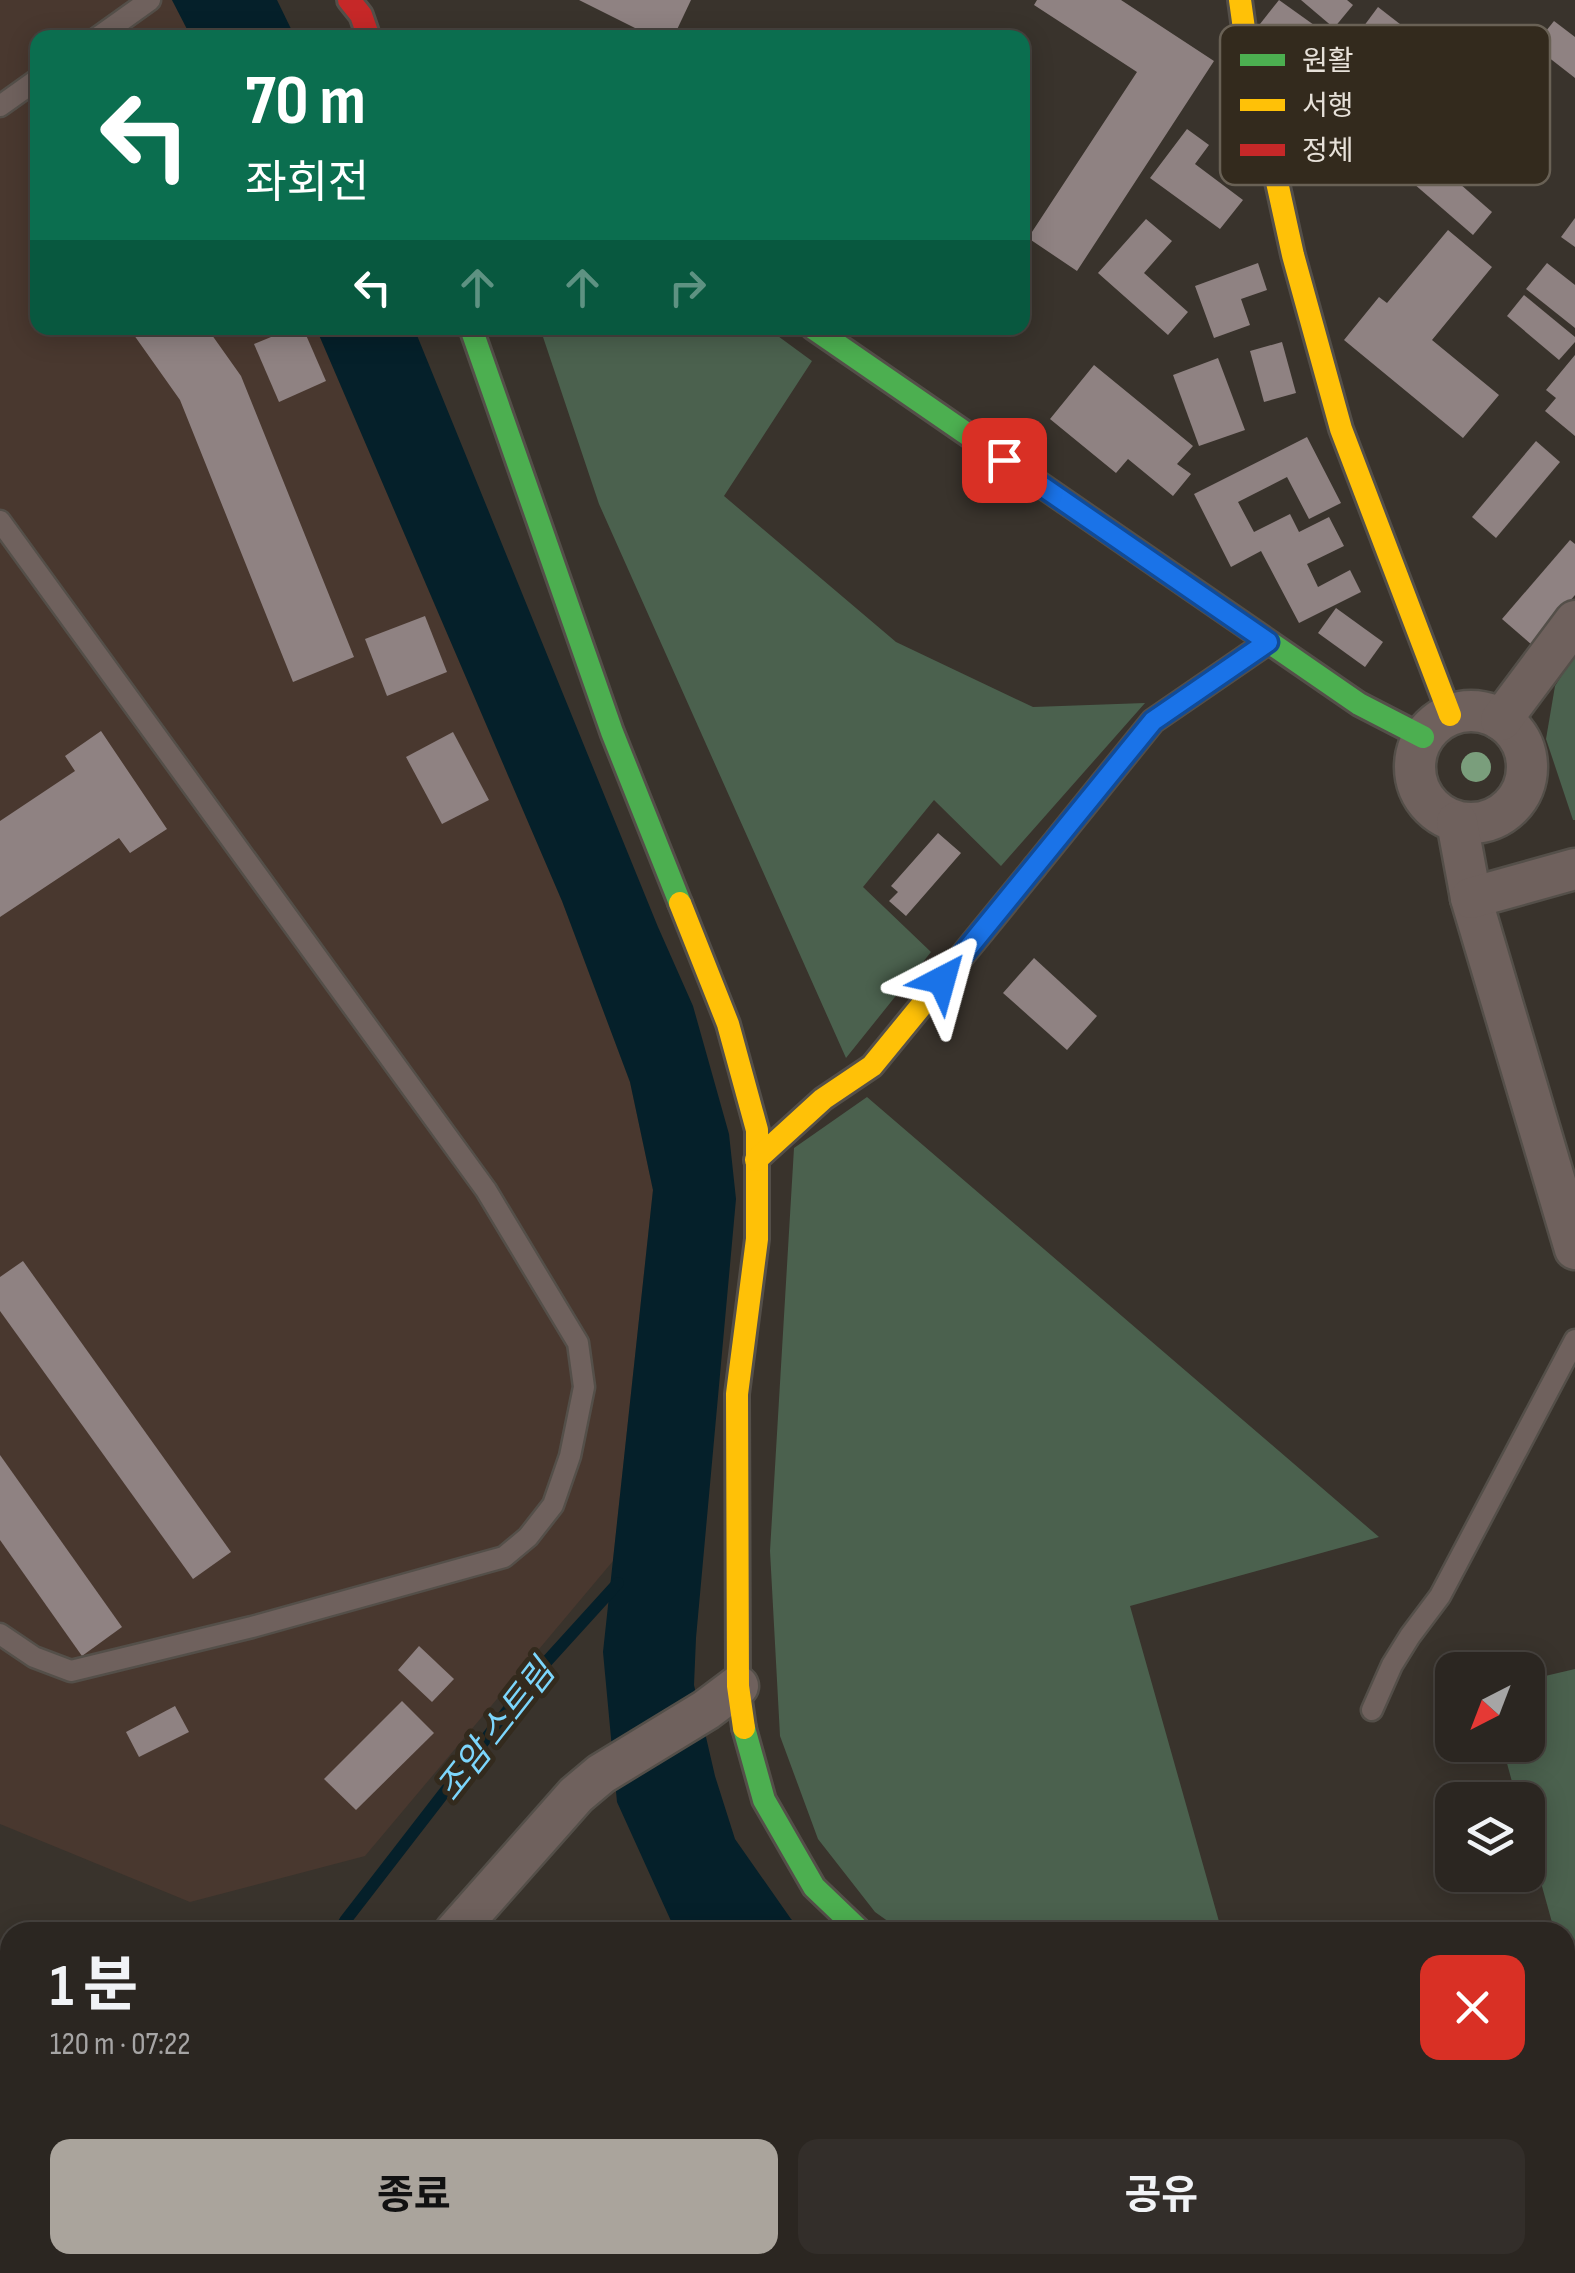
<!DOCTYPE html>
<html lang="ko">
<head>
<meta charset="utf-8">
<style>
  body { margin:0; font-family:"Sofia Sans Condensed","Noto Sans KR",sans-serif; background:#332e2a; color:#f1f3f6; height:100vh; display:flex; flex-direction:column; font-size:38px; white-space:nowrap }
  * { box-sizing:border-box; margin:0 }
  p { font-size:32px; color:#a6a5a5 }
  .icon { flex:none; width:55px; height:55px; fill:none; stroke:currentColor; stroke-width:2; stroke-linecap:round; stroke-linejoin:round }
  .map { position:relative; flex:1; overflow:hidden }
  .details { position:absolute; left:0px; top:1922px; width:1575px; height:352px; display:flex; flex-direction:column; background:#2b2621; border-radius:30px 30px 0 0; box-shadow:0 5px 25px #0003,0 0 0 2px #47433f }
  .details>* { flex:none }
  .banner { position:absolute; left:30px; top:30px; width:1000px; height:305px; border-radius:20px; box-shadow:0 5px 25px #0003,0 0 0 2px #47433f; background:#0b6e4f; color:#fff; overflow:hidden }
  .needle { width:65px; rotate:222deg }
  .tools { position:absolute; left:1435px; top:1652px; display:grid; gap:20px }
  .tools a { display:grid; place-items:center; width:110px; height:110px; border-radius:20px; background:#2b2621; box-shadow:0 5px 25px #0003,0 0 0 2px #47433f; font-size:50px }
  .pin { position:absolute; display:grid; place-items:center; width:85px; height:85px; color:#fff; margin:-42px; border-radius:20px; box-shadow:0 5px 15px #0006 }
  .me { position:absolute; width:110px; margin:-55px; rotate:39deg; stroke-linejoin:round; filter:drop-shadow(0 0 8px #0008) }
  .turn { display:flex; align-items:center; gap:35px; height:210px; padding:0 50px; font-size:45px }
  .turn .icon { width:130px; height:130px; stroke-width:2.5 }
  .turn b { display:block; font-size:70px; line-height:85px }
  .lanes { display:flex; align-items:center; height:95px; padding:0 50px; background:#0003; justify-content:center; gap:50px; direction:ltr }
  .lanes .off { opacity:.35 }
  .round { display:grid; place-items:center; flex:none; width:105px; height:105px; border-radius:20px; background:#332e2a }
  .headline { display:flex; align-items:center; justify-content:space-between; height:170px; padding:0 50px }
  h1 { font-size:60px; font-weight:700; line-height:75px }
  .primary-button { display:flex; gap:20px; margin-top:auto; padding:20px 50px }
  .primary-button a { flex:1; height:115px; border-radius:20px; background:#aaa49c; color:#111; font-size:40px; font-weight:700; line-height:115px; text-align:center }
  .primary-button a+a { background:#332e2a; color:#f1f3f6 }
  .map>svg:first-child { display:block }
</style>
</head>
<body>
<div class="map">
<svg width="1575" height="2273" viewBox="0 0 1575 2273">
  <rect width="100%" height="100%" fill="#39332c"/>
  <!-- industrial -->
  <polygon fill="#49382f" points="0,0 172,0 184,22 191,37 38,38 38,328 316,328 562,901 630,1082 653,1190 613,1561 365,1856 190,1902 0,1824"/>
  <!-- green -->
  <g fill="#4b614e">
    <polygon points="540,328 767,328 812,361 724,496 896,642 1033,707 1145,703 1001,866 934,800 863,887 931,952 846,1058 599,504"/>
    <polygon points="1575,654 1575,820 1573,820 1546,739 1555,686"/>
    <polygon points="867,1097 1379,1537 1130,1606 1222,1932 903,1932 875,1912 818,1839 780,1736 770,1551 794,1148"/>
    <polygon points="1575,1669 1575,2245 1565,2240 1565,1932 1533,1932 1553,1926 1528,1836 1528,1800 1517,1800 1502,1745 1528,1745 1528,1680"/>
  </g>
  <!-- water -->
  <g fill="#05202a">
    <polygon points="172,0 277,0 295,37 191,37"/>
    <polygon points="316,328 414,328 658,927 693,1006 729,1134 736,1199 696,1638 694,1685 715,1776 735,1839 791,1919 805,1932 676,1932 617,1802 603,1652 653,1190 630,1082 562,901"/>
    <polygon points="1297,2265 1466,2265 1484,2273 1316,2273"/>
  </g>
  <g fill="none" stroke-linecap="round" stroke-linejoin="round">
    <!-- stream -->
    <g stroke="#05202a" stroke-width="12">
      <polyline points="339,1932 345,1921 539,1670 618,1583"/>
      <polyline points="0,2215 10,2215"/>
    </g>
  </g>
  <!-- building -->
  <g fill="#8f8282">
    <polygon points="579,0 691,0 673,38 655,38"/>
    <polygon points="1037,0 1121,0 1214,61 1077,271 1028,238 1137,72 1034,5"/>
    <polygon points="1279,0 1328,35 1308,61 1260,24"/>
    <polygon points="1301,0 1347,0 1353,5 1334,28"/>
    <polygon points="1378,7 1427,45 1406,72 1358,34"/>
    <polygon points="1554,21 1575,37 1575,78 1534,46"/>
    <polygon points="1187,129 1209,145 1195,164 1243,200 1220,229 1150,178"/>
    <polygon points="1411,141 1492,212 1473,235 1391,164"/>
    <polygon points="1575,218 1575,247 1561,237"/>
    <polygon points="1146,219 1172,241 1144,273 1188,312 1168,335 1098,273"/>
    <polygon points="1448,230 1492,267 1432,340 1499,395 1463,438 1344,340 1379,297 1387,303"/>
    <polygon points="1258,263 1267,290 1241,299 1250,325 1214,338 1195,286"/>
    <polygon points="1547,263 1575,285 1575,328 1526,289"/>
    <polygon points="1524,295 1575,337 1575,342 1559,360 1507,316"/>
    <polygon points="129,328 207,328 241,376 354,657 293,682 180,400"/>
    <polygon points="293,328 303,328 326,381 279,402 254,344"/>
    <polygon points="1282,342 1296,393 1264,402 1250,351"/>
    <polygon points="1575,355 1575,436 1545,411 1556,398 1546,390"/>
    <polygon points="1218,358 1245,430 1199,446 1173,375"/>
    <polygon points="1094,365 1193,446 1177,464 1191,474 1173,496 1128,459 1116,473 1050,419"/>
    <polygon points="1307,437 1341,503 1309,519 1287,477 1238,502 1254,532 1290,514 1299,532 1329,517 1344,546 1307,564 1318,587 1350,570 1361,592 1299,623 1261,551 1231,567 1194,494"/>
    <polygon points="1536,441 1560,462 1496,538 1472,517"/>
    <polygon points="1570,540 1575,544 1575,595 1532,645 1502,619"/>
    <polygon points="1336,608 1383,642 1365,667 1318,633"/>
    <polygon points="425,616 447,672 387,696 365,639"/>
    <polygon points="101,731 167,829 130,853 119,838 0,917 0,821 75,771 65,756"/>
    <polygon points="453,732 489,800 442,824 406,757"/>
    <polygon points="938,833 961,853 906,916 889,901 898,892 891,886"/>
    <polygon points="1034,958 1097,1016 1067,1050 1003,993"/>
    <polygon points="23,1261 231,1552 193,1579 0,1311 0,1277"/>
    <polygon points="0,1455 122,1627 82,1656 0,1540"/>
    <polygon points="419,1646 454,1679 432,1702 398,1670"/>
    <polygon points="402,1701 434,1733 356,1810 324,1779"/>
    <polygon points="175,1706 189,1732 139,1757 126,1732"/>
    <polygon points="144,2265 203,2265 186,2273 127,2273"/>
    <polygon points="281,2265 317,2265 323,2273 287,2273"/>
  </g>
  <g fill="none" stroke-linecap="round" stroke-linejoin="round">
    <defs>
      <g id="lane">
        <polyline points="97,38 150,0"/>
        <polyline points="0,106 38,79"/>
        <polyline points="0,521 486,1190 578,1343 584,1387 570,1456 553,1505 528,1537 504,1557 252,1627 71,1671 34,1657 0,1634"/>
        <polyline points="1372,1710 1392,1665 1410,1636 1440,1596 1575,1340"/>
      </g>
      <g id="street">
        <circle cx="1471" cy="767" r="56"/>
        <polyline points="1501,720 1575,621"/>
        <polyline points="1457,822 1471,898 1575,1249"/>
        <polyline points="1471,898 1575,869"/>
        <polyline points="455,1932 576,1795 601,1774 706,1710 738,1686"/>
        <polyline points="0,2249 10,2247"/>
        <polyline points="246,2265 246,2273"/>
        <polyline points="993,2273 996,2265"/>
      </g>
      <g id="fast">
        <polyline points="471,328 612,732 680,903"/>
        <polyline points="813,328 1359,704 1423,737"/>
        <polyline points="1034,868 1153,721 1268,642"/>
        <polyline points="744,1728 764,1800 814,1887 861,1932"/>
        <polyline points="1548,2265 1566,2273"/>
      </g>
      <g id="slow">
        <polyline points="1240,0 1245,36 1293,255 1341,429 1450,715"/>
        <polyline points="680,903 728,1024 757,1130 757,1239 737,1394 738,1686 744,1728"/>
        <polyline points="756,1160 823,1099 872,1066 1034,868"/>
      </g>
      <polyline id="jam" points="349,0 361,15 369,38"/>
    </defs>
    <!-- lane casing -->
    <use href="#lane" stroke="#544f49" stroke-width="25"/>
    <!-- street casing -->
    <use href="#street" stroke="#544f49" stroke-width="45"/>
    <!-- fast casing -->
    <use href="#fast" stroke="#544f49" stroke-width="28"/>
    <!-- slow casing -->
    <use href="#slow" stroke="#544f49" stroke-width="28"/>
    <!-- jam casing -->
    <use href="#jam" stroke="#544f49" stroke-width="28"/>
    <!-- lane -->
    <use href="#lane" stroke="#6f615d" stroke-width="20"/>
    <!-- street -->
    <use href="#street" stroke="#6f615d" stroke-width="40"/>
    <!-- fast -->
    <use href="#fast" stroke="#4caf50" stroke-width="22"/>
    <!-- slow -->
    <use href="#slow" stroke="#ffc107" stroke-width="22"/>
    <!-- jam -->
    <use href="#jam" stroke="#c62828" stroke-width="22"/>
  </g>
  <!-- trees -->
  <circle fill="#7a9e7c" cx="1476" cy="767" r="15"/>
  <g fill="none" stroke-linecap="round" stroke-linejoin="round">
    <defs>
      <polyline id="route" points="942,980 1153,721 1268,642 1004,460"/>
    </defs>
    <!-- route casing -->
    <use href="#route" stroke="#114b97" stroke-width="25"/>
    <!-- route -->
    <use href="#route" stroke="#1a73e8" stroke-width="18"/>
  </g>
  <g text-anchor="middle" stroke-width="10" stroke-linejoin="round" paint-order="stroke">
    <!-- water labels -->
    <g font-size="35" font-style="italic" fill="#7cd6fc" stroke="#332a1d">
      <text transform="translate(495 1730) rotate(-52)" y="12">조암 스트림</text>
    </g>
  </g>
  <!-- legend -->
  <rect x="1220" y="25" width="330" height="160" rx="15" fill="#332a1d" stroke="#696155" stroke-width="2.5"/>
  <rect x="1240" y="54" width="45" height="12" fill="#4caf50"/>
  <rect x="1240" y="99" width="45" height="12" fill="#ffc107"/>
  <rect x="1240" y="144" width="45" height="12" fill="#c62828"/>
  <g font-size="28" fill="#e7e1d9">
    <text x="1302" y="70">원활</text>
    <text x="1302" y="115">서행</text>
    <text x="1302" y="160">정체</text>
  </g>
</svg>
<div class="tools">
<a><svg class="needle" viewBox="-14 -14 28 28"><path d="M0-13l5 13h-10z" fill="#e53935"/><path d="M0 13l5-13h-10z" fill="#a6a5a5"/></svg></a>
<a><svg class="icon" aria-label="layers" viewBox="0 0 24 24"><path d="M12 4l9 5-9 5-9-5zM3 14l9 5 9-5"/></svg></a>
</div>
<div class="pin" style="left:1004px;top:460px;background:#d93025"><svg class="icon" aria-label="arrive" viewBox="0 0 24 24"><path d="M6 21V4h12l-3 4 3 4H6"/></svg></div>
<svg class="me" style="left:942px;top:980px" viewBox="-20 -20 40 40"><path d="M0-17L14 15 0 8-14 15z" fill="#1a73e8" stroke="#fff" stroke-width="4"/></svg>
<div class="banner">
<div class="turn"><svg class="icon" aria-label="left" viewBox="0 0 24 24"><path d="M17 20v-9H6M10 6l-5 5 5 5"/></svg><div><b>70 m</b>좌회전</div></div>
<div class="lanes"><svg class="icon" aria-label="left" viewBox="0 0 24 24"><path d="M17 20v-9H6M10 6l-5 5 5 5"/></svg><svg class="icon off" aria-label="ahead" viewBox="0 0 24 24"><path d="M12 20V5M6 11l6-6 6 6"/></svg><svg class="icon off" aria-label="ahead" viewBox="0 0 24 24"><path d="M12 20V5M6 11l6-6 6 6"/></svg><svg class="icon off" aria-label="right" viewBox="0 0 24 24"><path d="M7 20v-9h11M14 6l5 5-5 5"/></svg></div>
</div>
<section class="details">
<div class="headline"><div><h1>1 분</h1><p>120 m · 07:22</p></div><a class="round" style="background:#d93025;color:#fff"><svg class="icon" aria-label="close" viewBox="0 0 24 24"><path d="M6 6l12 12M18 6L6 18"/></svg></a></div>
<div class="primary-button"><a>종료</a><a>공유</a></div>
</section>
</div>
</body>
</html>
